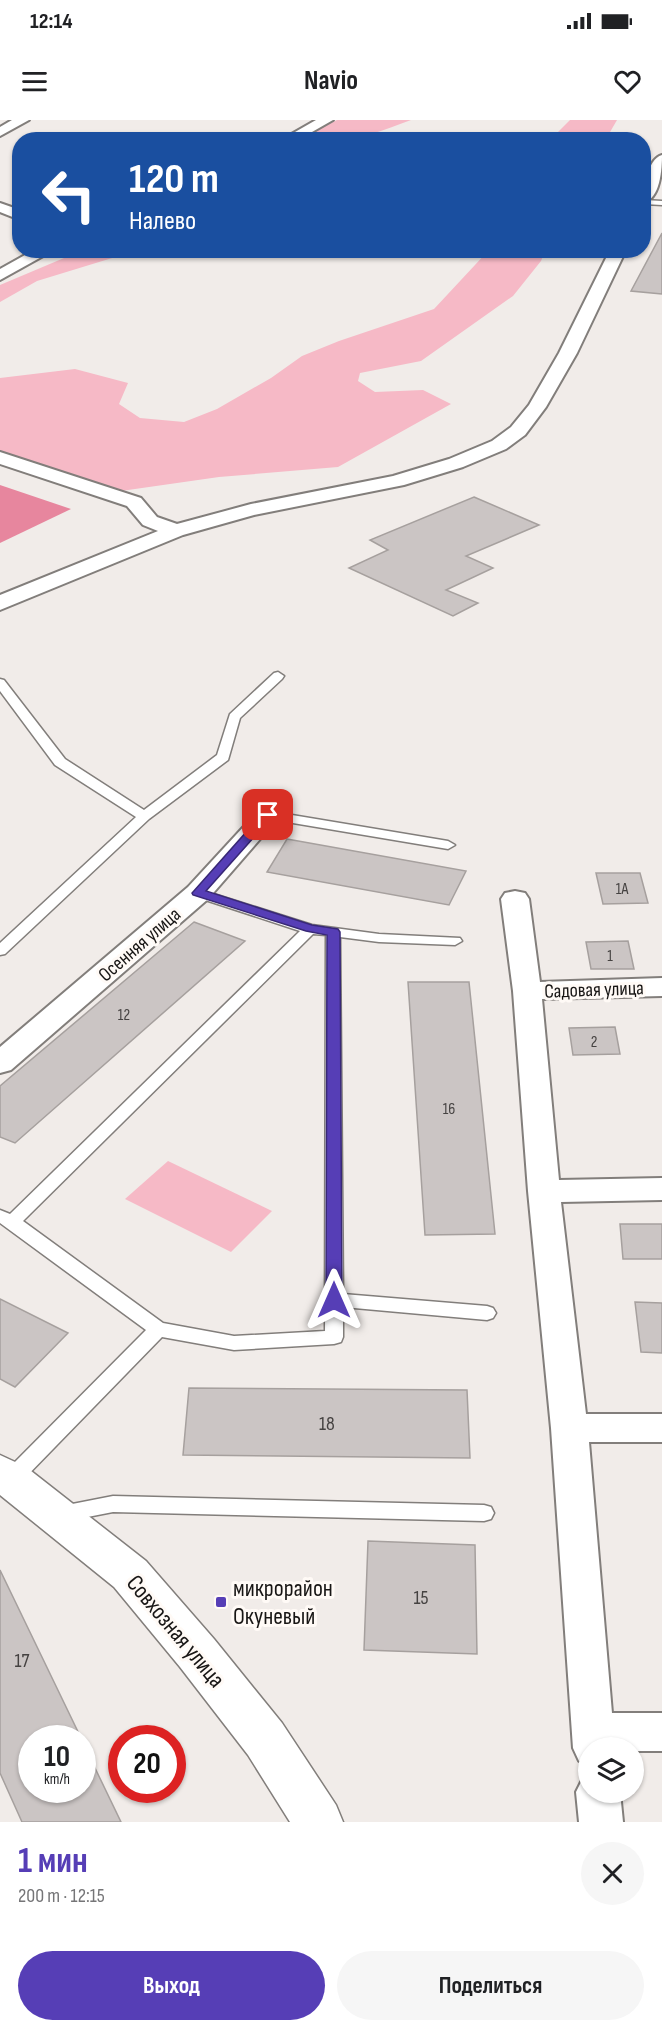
<!DOCTYPE html>
<html lang="ru">
<head>
<meta charset="utf-8">
<style>
  body { margin:0; font-family:"Sofia Sans Condensed",sans-serif; background:#f6f6f6; color:#202124; height:100vh; display:flex; flex-direction:column; font-size:22px; white-space:nowrap }
  * { box-sizing:border-box; margin:0 }
  p { font-size:20px; color:#757577 }
  .icon { flex:none; width:33px; height:33px; fill:none; stroke:currentColor; stroke-width:2; stroke-linecap:round; stroke-linejoin:round }
  .map { position:relative; height:1702px; overflow:hidden }
  .sheet { display:flex; flex-direction:column; background:#fff; flex:1 }
  .sheet>* { flex:none }
  .banner { position:absolute; left:12px; top:12px; width:639px; height:126px; border-radius:24px; box-shadow:0 2px 4px #0004; background:#1a4fa0; color:#fff; overflow:hidden }
  .controls { position:absolute; left:578px; top:1617px; display:grid; gap:12px }
  .controls a { display:grid; place-items:center; width:66px; height:66px; border-radius:50%; background:#fff; box-shadow:0 2px 4px #0004; font-size:30px }
  .speed { position:absolute; left:18px; top:1605px; display:flex; gap:12px; font-size:30px; font-weight:700; text-align:center }
  .speed>* { display:grid; place-content:center; width:78px; height:78px; border-radius:50%; background:#fff; box-shadow:0 2px 4px #0004; line-height:1 }
  .speed small { font-size:15px; font-weight:400 }
  .speed .limit { border:9px solid #d22; background:#fff; color:#111 }
  .pin { position:absolute; display:grid; place-items:center; width:51px; height:51px; color:#fff; margin:-26px; border-radius:12px; box-shadow:0 3px 9px #0006 }
  .me { position:absolute; width:66px; margin:-33px; rotate:0deg; stroke-linejoin:round; filter:drop-shadow(0 0 4px #0008) }
  .turn { display:flex; align-items:center; gap:21px; height:126px; padding:0 18px; font-size:27px }
  .turn .icon { width:78px; height:78px; stroke-width:2.5 }
  .turn b { display:block; font-size:42px; line-height:51px }
  .round { display:grid; place-items:center; flex:none; width:63px; height:63px; border-radius:32px; background:#f6f6f6 }
  .overview { display:flex; align-items:center; justify-content:space-between; height:102px; padding:0 18px }
  h1 { font-size:36px; font-weight:700; line-height:45px; color:#563eb6 }
  .primary-button { display:flex; gap:12px; margin-top:auto; padding:12px 18px }
  .primary-button a { flex:1; height:69px; border-radius:36px; background:#563eb6; color:#fff; font-size:24px; font-weight:700; line-height:69px; text-align:center }
  .primary-button a+a { background:#f6f6f6; color:#202124 }
  .status { display:flex; justify-content:space-between; align-items:center; height:42px; padding:0 30px; background:#fff; direction:ltr }
  .status svg { height:16px; fill:currentColor }
  header { display:flex; justify-content:space-between; align-items:center; height:78px; padding:0 18px; background:#fff; font-size:27px; font-weight:700 }
  .map>svg:first-child { display:block }
</style>
</head>
<body>
<div class="status"><b>12:14</b><svg viewBox="0 0 49 12"><path d="M0 12V9h3v3zM5 12V6h3v6zM10 12V3h3v9zM15 12V0h3v12zM26 1h20v11H26zM47 4h2v5h-2z"/></svg></div>
<header><svg class="icon" aria-label="menu" viewBox="0 0 24 24"><path d="M4 6h16M4 12h16M4 18h16"/></svg>Navio<svg class="icon" aria-label="heart" viewBox="0 0 24 24"><path d="M12 20l-8-8c-3-5 5-10 8-4 3-6 11-1 8 4z"/></svg></header>
<div class="map">
<svg width="662" height="1702" viewBox="0 0 662 1702">
  <rect width="100%" height="100%" fill="#f1ece9"/>
  <!-- green -->
  <g fill="#f6b9c6">
    <path d="M 337,0 L 411,0 C 375,13 342,28 303,17 Z"/>
    <polygon points="570,0 617,0 606,19 551,19"/>
    <polygon points="83,130 135,131 37,161 0,182 0,165"/>
    <polygon points="488,131 545,131 541,141 513,176 421,241 360,253 358,261 375,272 423,270 451,284 338,347 219,357 107,373 0,337 0,258 75,249 128,263 119,284 140,298 184,302 217,289 271,258 302,236 339,221 434,189"/>
    <polygon points="168,1041 272,1091 231,1132 125,1079"/>
  </g>
  <!-- forest -->
  <polygon fill="#e7869e" points="0,365 71,389 0,423"/>
  <!-- building -->
  <g fill="#cbc5c4" stroke="#a6a09e" stroke-width="1.5">
    <polygon points="662,113 662,174 631,171"/>
    <polygon points="474,377 539,405 466,436 493,448 446,470 478,483 453,496 349,448 388,430 370,420"/>
    <polygon points="287,719 466,751 449,785 267,752"/>
    <polygon points="596,753 640,753 648,783 603,784"/>
    <polygon points="194,802 245,821 15,1023 0,1017 0,966"/>
    <polygon points="628,821 634,849 591,849 586,822"/>
    <polygon points="408,862 469,862 495,1114 425,1115"/>
    <polygon points="615,907 620,934 573,935 569,908"/>
    <polygon points="620,1104 662,1104 662,1139 623,1139"/>
    <polygon points="0,1179 68,1213 15,1267 0,1259"/>
    <polygon points="635,1182 662,1183 662,1233 641,1232"/>
    <polygon points="189,1268 467,1270 470,1338 183,1335"/>
    <polygon points="368,1421 475,1425 477,1534 364,1530"/>
    <polygon points="0,1450 81,1618 32,1618 32,1670 82,1670 82,1621 121,1702 22,1702 0,1653"/>
  </g>
  <g fill="none" stroke-linecap="round" stroke-linejoin="round">
    <defs>
      <g id="lane">
        <polygon points="644,80 662,81 662,85 644,84"/>
        <polygon points="278,552 284,556 282,559 240,598 228,640 149,699 5,834 0,835 0,823 136,697 55,645 0,571 0,559 4,560 65,639 144,690 217,635 230,594 274,553"/>
        <polygon points="268,691 448,721 455,725 448,729 263,698 261,695"/>
        <path d="M 198,769 L 312,805 L 379,814 L 460,818 L 462,821 L 455,825 L 379,822 L 340,817 L 343,1174 L 487,1186 L 493,1188 L 496,1193 L 493,1198 L 487,1200 L 343,1187 L 343,1217 L 341,1222 L 334,1224 L 234,1230 L 162,1217 L 18,1365 L 11,1367 L 4,1365 L 1,1359 L 4,1353 L 146,1210 L 0,1103 L 0,1090 L 10,1094 L 300,811 L 193,776 L 191,773 L 193,770 ZM 313,814 L 326,815 L 325,1211 L 234,1216 L 163,1203 L 23,1101 Z"/>
        <polygon points="113,1376 484,1385 491,1387 494,1393 491,1399 484,1401 113,1392 62,1402 55,1400 52,1394 55,1388 62,1386"/>
      </g>
      <g id="street">
        <polygon points="12,0 29,0 0,16 0,7"/>
        <polygon points="316,0 333,0 298,20 281,20"/>
        <path d="M 662,35 C 662,49 660,79 644,82 C 644,69 647,39 662,35 Z"/>
        <polygon points="0,83 20,90 20,100 0,92"/>
        <polygon points="34,130 54,130 0,160 0,149"/>
        <polygon points="610,130 626,130 577,233 546,287 525,315 506,329 463,347 404,365 254,395 183,415 0,490 0,475 158,411 143,405 127,386 0,344 0,332 141,378 157,397 177,404 251,384 393,356 449,339 492,321 511,307 529,285 559,233"/>
        <polygon points="268,687 277,690 281,695 208,779 11,950 0,953 0,927 188,767 259,690"/>
        <polygon points="515,771 525,773 529,779 540,862 662,858 662,876 542,879 559,1060 662,1058 662,1080 561,1082 586,1294 662,1294 662,1322 589,1322 612,1593 662,1593 662,1631 633,1631 633,1628 588,1628 588,1645 579,1641 573,1628 551,1308 528,1071 513,871 501,779 505,773"/>
        <polygon points="588,1656 588,1672 620,1672 623,1702 579,1702 576,1672 583,1658"/>
      </g>
      <polygon id="secondary" points="0,1335 26,1347 146,1441 214,1519 282,1603 336,1685 343,1702 290,1702 248,1635 180,1547 114,1467 0,1375"/>
    </defs>
    <!-- lane casing -->
    <use href="#lane" stroke="#827e7b" stroke-width="3"/>
    <!-- street casing -->
    <use href="#street" stroke="#827e7b" stroke-width="4"/>
    <!-- secondary casing -->
    <use href="#secondary" stroke="#827e7b" stroke-width="3"/>
    <!-- lane -->
    <use href="#lane" fill="#fff" fill-rule="evenodd"/>
    <!-- street -->
    <use href="#street" fill="#fff" fill-rule="evenodd"/>
    <!-- secondary -->
    <use href="#secondary" fill="#fff" fill-rule="evenodd"/>
  </g>
  <!-- route -->
  <polygon fill="#563eb6" stroke="#382876" stroke-width="1.5" points="268,691 272,692 274,695 272,697 206,771 312,805 338,809 340,812 342,1180 340,1184 328,1184 326,1180 327,815 306,811 193,775 192,773 264,692"/>
  <!-- markers -->
  <rect fill="#563eb6" stroke="#fffaf6" stroke-width="2" x="215" y="1476" width="12" height="12" rx="3"/>
  <g text-anchor="middle" stroke-width="6" stroke-linejoin="round" paint-order="stroke">
    <!-- number labels -->
    <g font-size="16" fill="#454241">
      <text x="622" y="774">1А</text>
      <text x="610" y="841">1</text>
      <text x="124" y="900">12</text>
      <text x="594" y="927">2</text>
      <text x="449" y="994">16</text>
    </g>
    <!-- street labels -->
    <g font-size="20" fill="#181615" stroke="#fffaf6">
      <text transform="translate(139 824) rotate(-41)" y="7">Осенняя улица</text>
      <text transform="translate(594 869) rotate(-2)" y="7">Садовая улица</text>
    </g>
    <!-- near-number labels -->
    <g font-size="20" fill="#454241">
      <text x="327" y="1310">18</text>
      <text x="421" y="1484">15</text>
      <text x="22" y="1547">17</text>
    </g>
    <!-- near-poi labels -->
    <g font-size="24" fill="#181615" stroke="#fffaf6" text-anchor="start">
      <text x="233" y="1476">микрорайон<tspan x="233" dy="28">Окуневый</tspan></text>
    </g>
    <!-- near-street labels -->
    <g font-size="24" fill="#181615" stroke="#fffaf6">
      <text transform="translate(176 1511) rotate(50)" y="8">Совхозная улица</text>
    </g>
  </g>
</svg>
<div class="controls">
<a><svg class="icon" aria-label="layers" viewBox="0 0 24 24"><path d="M12 4l9 5-9 5-9-5zM3 14l9 5 9-5"/></svg></a>
</div>
<div class="speed"><div>10<small>km/h</small></div><div class="limit">20</div></div>
<div class="pin" style="left:268px;top:695px;background:#d93025"><svg class="icon" aria-label="arrive" viewBox="0 0 24 24"><path d="M6 21V4h12l-3 4 3 4H6"/></svg></div>
<svg class="me" style="left:334px;top:1180px" viewBox="-20 -20 40 40"><path d="M0-17L14 15 0 8-14 15z" fill="#563eb6" stroke="#fff" stroke-width="4"/></svg>
<div class="banner">
<div class="turn"><svg class="icon" aria-label="left" viewBox="0 0 24 24"><path d="M17 20v-9H6M10 6l-5 5 5 5"/></svg><div><b>120 m</b>Налево</div></div>
</div>
</div>
<section class="sheet">
<div class="overview"><div><h1>1 мин</h1><p>200 m · 12:15</p></div><a class="round"><svg class="icon" aria-label="close" viewBox="0 0 24 24"><path d="M6 6l12 12M18 6L6 18"/></svg></a></div>
<div class="primary-button"><a>Выход</a><a>Поделиться</a></div>
</section>
</body>
</html>
